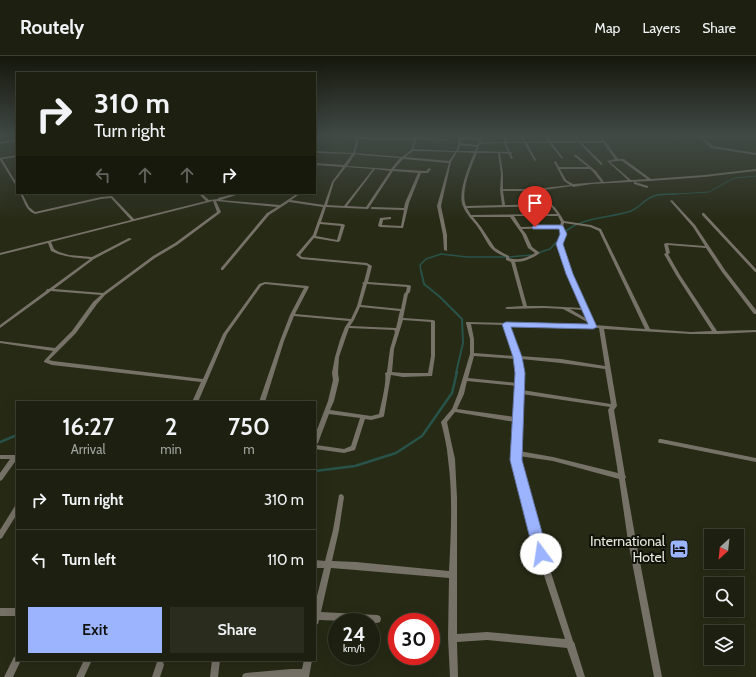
<!DOCTYPE html>
<html lang="en">
<head>
<meta charset="utf-8">
<style>
  body { margin:0; font-family:Cabin,sans-serif; background:#2a2d1e; color:#f1f3f6; height:100vh; display:flex; flex-direction:column; font-size:15px; white-space:nowrap }
  * { box-sizing:border-box; margin:0 }
  p { font-size:13px; color:#a0a39f }
  .icon { flex:none; width:22px; height:22px; fill:none; stroke:currentColor; stroke-width:2; stroke-linecap:round; stroke-linejoin:round }
  .map { position:relative; flex:1; overflow:hidden }
  .drawer { position:absolute; left:16px; top:345px; width:300px; height:260px; display:flex; flex-direction:column; background:#1d2010; border-radius:0px; box-shadow:0 4px 16px #0002,0 0 0 1px #3b3e30 }
  .drawer>* { flex:none }
  .banner { position:absolute; left:16px; top:16px; width:300px; height:122px; border-radius:0px; box-shadow:0 4px 16px #0002,0 0 0 1px #3b3e30; background:#1d2010; color:#f1f3f6; overflow:hidden }
  .needle { width:26px; rotate:207deg }
  .controls { position:absolute; left:704px; top:473px; display:grid; gap:8px }
  .controls a { display:grid; place-items:center; width:40px; height:40px; border-radius:0px; background:#1d2010; box-shadow:0 4px 16px #0002,0 0 0 1px #3b3e30; font-size:20px }
  .speed { position:absolute; left:328px; top:557px; display:flex; gap:8px; font-size:20px; font-weight:700; text-align:center }
  .speed>* { display:grid; place-content:center; width:52px; height:52px; border-radius:50%; background:#1d2010; box-shadow:0 4px 16px #0002,0 0 0 1px #3b3e30; line-height:1 }
  .speed small { font-size:10px; font-weight:400 }
  .speed .limit { border:6px solid #d22; background:#fff; color:#111 }
  .pin { position:absolute; display:grid; place-items:center; width:34px; height:34px; color:#fff; margin:-41px -17px; border-radius:50% 50% 50% 0; rotate:-45deg; box-shadow:0 0 4px #0007 }
  .pin .icon { rotate:45deg }
  .me { position:absolute; width:44px; margin:-22px; rotate:346deg; stroke-linejoin:round; filter:drop-shadow(0 0 3px #0008) }
  .turn { display:flex; align-items:center; gap:14px; height:84px; padding:0 12px; font-size:18px }
  .turn .icon { width:52px; height:52px; stroke-width:2.5 }
  .turn b { display:block; font-size:28px; line-height:34px }
  .lanes { display:flex; align-items:center; height:38px; padding:0 12px; background:#0003; justify-content:center; gap:20px; direction:ltr }
  .lanes .off { opacity:.35 }
  .eta { display:flex; justify-content:space-evenly; align-items:center; height:68px; text-align:center }
  .eta b { font-size:24px; font-weight:600; line-height:28px }
  .cta { display:flex; gap:8px; margin-top:auto; padding:8px 12px }
  .cta a { flex:1; height:46px; border-radius:0px; background:#9cb4fd; color:#111; font-size:16px; font-weight:600; line-height:46px; text-align:center }
  .cta a+a { background:#2a2d1e; color:#f1f3f6 }
  ul { padding:0; list-style:none }
  li { display:flex; align-items:center; gap:12px; height:60px; padding:0 12px; border-top:1px solid #3b3e30 }
  li div { flex:1 }
  li b { display:block; font-size:15px }
  li em { font-style:normal }
  header { display:flex; align-items:center; gap:24px; box-sizing:border-box; height:56px; padding:0 20px; background:#1d2010; border-bottom:1px solid #3b3e30 }
  header strong { font-size:19px }
  nav { display:flex; gap:22px; margin-inline-start:auto; font-size:14px }
  .map>svg:first-child { display:block }
</style>
</head>
<body>
<header>
<strong>Routely</strong>
<nav><a>Map</a><a>Layers</a><a>Share</a></nav>
</header>
<div class="map">
<svg width="756" height="621" viewBox="0 0 756 621">
  <rect width="100%" height="100%" fill="#272a15"/>
  <g fill="none" stroke-linecap="round" stroke-linejoin="round">
    <!-- stream-far3 -->
    <polyline stroke="#28534a" stroke-width="1" points="659,139 709,136 734,122 756,120"/>
    <!-- stream-far2 -->
    <g stroke="#28534a" stroke-width="1.5">
      <path d="M 564,177 C 580,161 611,162 631,155 C 641,151 644,142 657,139 C 663,138 670,138 676,138"/>
      <polyline points="538,197 550,193 562,180"/>
      <polyline points="421,216 420,209 426,203 441,198 467,201 508,201 532,199"/>
    </g>
    <!-- stream-far1 -->
    <polyline stroke="#28534a" stroke-width="2" points="421,215 424,228 440,241 462,263 463,287 456,317"/>
    <!-- stream -->
    <g stroke="#28534a" stroke-width="2.5">
      <polyline points="0,386 17,379"/>
      <polyline points="315,415 355,410 396,397 422,380 452,337 457,316"/>
    </g>
    <!-- street -->
    <g fill="#777268" fill-rule="evenodd">
      <polygon points="319,79 321,79 316,89 315,90 315,87"/>
      <path d="M 335,79 L 354,80 L 354,79 L 356,79 L 357,81 L 414,82 L 415,79 L 417,79 L 417,81 L 448,84 L 447,85 L 417,83 L 416,84 L 413,93 L 456,95 L 458,91 L 459,79 L 461,79 L 461,81 L 480,82 L 482,79 L 484,79 L 481,86 L 504,86 L 503,79 L 505,79 L 506,86 L 524,86 L 520,79 L 522,79 L 526,86 L 548,85 L 544,79 L 547,79 L 551,85 L 578,85 L 572,79 L 575,79 L 580,85 L 602,85 L 598,79 L 601,79 L 618,103 L 624,103 L 651,123 L 704,119 L 756,113 L 756,115 L 704,121 L 650,125 L 592,128 L 573,131 L 572,130 L 537,135 C 548,144 558,153 564,165 L 591,169 L 601,173 L 650,273 L 691,276 L 712,275 L 676,219 L 664,198 L 666,197 L 664,188 L 666,187 L 705,190 L 693,171 L 671,146 L 670,145 L 672,144 L 695,169 L 725,214 L 756,254 L 756,258 L 754,258 L 722,216 L 706,192 L 668,189 L 670,197 L 668,198 L 680,219 L 717,275 L 756,274 L 756,276 L 718,278 L 691,278 L 604,273 L 617,350 L 614,354 L 625,419 L 626,421 L 625,423 L 636,485 L 662,621 L 654,621 L 628,485 L 619,423 L 553,405 L 519,400 L 519,404 L 545,498 L 573,585 L 575,588 L 575,589 L 585,621 L 577,621 L 567,592 L 487,584 L 457,586 L 458,621 L 450,621 L 448,582 L 449,522 L 356,514 L 331,512 L 321,556 L 377,559 L 380,560 L 381,563 L 380,566 L 377,567 L 371,567 L 371,566 L 319,564 L 318,568 L 315,569 L 315,548 L 324,512 L 315,512 L 315,504 L 325,505 L 333,474 L 339,439 L 341,438 L 343,439 L 344,441 L 339,474 L 332,505 L 356,506 L 449,515 C 451,478 453,440 448,403 C 447,390 444,378 441,366 L 452,353 L 458,338 L 470,298 L 470,283 L 466,267 L 466,266 L 590,269 L 589,267 L 563,253 L 545,252 L 507,253 L 505,252 L 507,251 L 523,250 L 511,206 L 506,204 L 506,201 C 488,194 489,188 479,173 C 474,165 466,159 463,150 C 457,137 469,110 474,97 L 457,96 L 451,106 L 441,150 L 447,179 L 447,195 L 444,194 L 443,179 L 437,150 L 449,107 L 403,103 L 394,113 L 426,115 L 429,112 L 431,113 L 428,117 L 421,117 L 409,147 L 403,172 L 380,171 L 378,170 L 380,162 L 390,161 L 391,161 L 391,163 L 383,164 L 382,169 L 401,170 L 404,154 L 372,153 L 370,152 L 372,151 L 404,152 L 405,147 L 418,117 L 393,115 L 368,153 L 326,151 L 321,166 L 343,168 L 345,169 L 340,185 L 338,186 L 314,182 L 300,199 L 302,201 L 367,207 L 372,210 L 368,226 L 409,229 L 411,230 L 410,236 L 408,238 L 403,262 L 433,264 L 435,265 L 435,300 L 432,320 L 403,321 L 391,319 L 384,360 L 383,361 L 371,364 L 365,363 L 355,394 L 344,397 L 315,393 L 315,379 L 328,345 L 333,324 L 332,317 L 335,301 L 340,284 L 345,271 L 349,265 L 294,260 L 284,285 L 265,346 L 259,346 L 280,285 L 290,259 L 304,232 L 265,228 L 261,230 L 227,278 L 198,346 L 192,346 L 201,326 L 52,309 L 44,306 L 44,305 L 53,295 L 0,287 L 0,285 L 55,292 L 72,275 L 93,246 L 101,239 L 51,235 L 0,272 L 0,269 L 46,235 L 47,233 L 49,233 L 90,203 C 76,202 63,201 51,195 L 48,187 L 0,199 L 0,197 L 131,164 L 111,142 L 101,143 L 35,158 C 26,155 24,145 20,137 L 22,137 L 29,151 L 35,156 L 101,141 L 112,140 L 134,163 L 206,145 L 198,137 L 201,137 L 209,144 L 218,143 L 218,142 L 238,137 L 242,137 L 221,144 L 280,149 L 298,137 L 301,137 L 291,144 L 324,149 L 332,126 L 343,111 L 315,109 L 315,107 L 344,109 L 352,98 L 315,97 L 315,95 L 353,97 L 356,86 L 355,82 ZM 357,83 L 414,84 L 411,94 L 402,101 L 355,97 L 358,86 ZM 461,83 L 480,84 L 477,89 L 460,87 ZM 504,87 L 508,96 L 477,95 L 480,88 ZM 506,87 L 524,87 L 534,104 L 535,105 L 536,104 L 527,87 L 549,87 L 562,103 L 563,102 L 552,87 L 579,87 L 601,109 L 602,109 L 602,107 L 582,87 L 603,87 L 615,103 L 607,105 L 628,124 L 604,126 L 596,115 L 575,98 L 574,100 L 588,111 L 559,111 L 556,105 L 554,106 L 564,125 L 570,129 L 535,133 L 503,133 L 503,118 L 500,97 L 509,98 L 511,103 L 513,102 L 511,98 L 512,97 L 510,96 ZM 460,89 L 477,91 L 475,95 L 458,95 L 460,91 ZM 413,95 L 455,96 L 449,105 L 405,101 ZM 477,97 L 498,97 L 501,118 L 500,134 L 502,149 L 466,150 C 460,135 471,111 477,97 ZM 355,98 L 361,99 L 400,102 L 391,113 L 347,110 ZM 617,105 L 622,105 L 647,123 L 631,124 L 610,106 ZM 346,111 L 373,113 L 344,150 L 327,149 L 334,126 ZM 375,113 L 390,115 L 366,151 L 347,150 ZM 560,113 L 590,113 L 594,117 L 601,126 L 573,128 L 566,124 ZM 503,135 L 534,135 L 549,148 L 505,149 ZM 213,145 L 217,156 L 175,187 L 153,200 L 103,237 L 54,233 L 94,203 L 132,183 L 129,182 L 92,201 L 69,199 L 59,196 L 54,193 L 51,186 ZM 216,145 L 277,151 L 267,157 L 221,212 L 221,214 L 223,214 L 269,159 L 289,146 L 323,151 L 313,179 L 296,199 L 301,203 L 365,209 L 368,210 L 364,226 L 362,227 L 363,228 L 357,250 L 351,263 L 295,258 L 309,231 L 308,230 L 265,226 L 259,228 L 223,278 L 203,323 L 53,305 L 49,304 L 76,277 L 97,248 L 105,239 L 155,202 L 177,189 L 220,157 L 221,156 ZM 551,150 L 557,158 L 471,159 L 467,152 ZM 514,160 L 558,160 L 561,166 L 560,170 L 521,171 ZM 473,161 L 510,161 L 522,178 L 528,192 L 535,197 C 527,202 519,205 509,202 L 509,200 L 503,197 L 495,192 L 481,171 ZM 564,167 L 590,171 L 599,175 L 645,273 L 595,269 L 571,218 L 562,188 L 566,178 L 563,171 ZM 320,168 L 341,170 L 337,184 L 316,180 ZM 560,172 L 562,178 L 558,188 L 567,218 L 582,252 L 545,250 L 527,250 L 515,206 C 524,206 533,202 540,197 L 532,191 L 526,178 L 522,173 ZM 367,228 L 407,231 L 406,236 L 404,238 L 401,253 L 361,249 ZM 360,251 L 400,255 L 398,263 L 398,264 L 396,272 L 350,270 L 354,264 ZM 570,253 L 583,254 L 587,263 ZM 403,264 L 431,266 L 431,300 L 428,317 L 403,317 L 392,316 L 394,293 ZM 471,268 L 504,269 L 515,300 L 474,297 L 474,283 ZM 509,270 L 599,272 L 605,310 L 561,303 L 520,300 ZM 349,272 L 394,274 L 395,276 L 390,293 L 387,316 L 385,317 C 387,326 381,348 379,358 L 371,360 L 330,354 L 334,345 L 339,324 L 338,317 L 339,301 ZM 474,300 L 516,303 L 517,317 L 517,327 L 468,322 ZM 521,303 L 561,307 L 605,313 L 611,348 L 522,334 L 523,317 ZM 467,325 L 517,330 L 515,361 L 457,353 L 464,338 ZM 522,338 L 610,351 L 608,354 L 618,417 L 553,401 L 519,395 ZM 455,356 L 515,366 L 513,404 L 537,498 L 565,583 L 487,576 L 457,578 L 457,442 L 455,403 L 451,385 L 447,366 ZM 329,358 L 360,362 L 351,390 L 344,393 L 316,389 L 318,387 Z"/>
      <polygon points="674,79 677,79 679,82 677,82"/>
      <polygon points="698,79 756,80 756,82 702,81 713,90 756,97 756,99 711,92 700,81 698,80"/>
      <polygon points="17,83 17,85 0,88 0,86"/>
      <polygon points="17,99 17,101 2,103 17,128 17,131 16,130 0,104 0,102"/>
      <polygon points="635,126 648,130 648,131 647,132 634,128 634,126"/>
      <polygon points="702,157 704,157 756,213 756,216 755,216 702,159"/>
      <polygon points="659,383 661,383 756,402 756,406 661,387 659,387 658,385"/>
      <polygon points="0,399 17,399 17,403 2,424 0,425 0,417 10,403 0,403"/>
      <polygon points="17,449 17,458 2,482 0,483 0,474 15,450"/>
      <rect x="0" y="552" width="17" height="8"/>
      <polygon points="17,600 17,604 21,604 13,621 4,621 14,601"/>
      <polygon points="84,604 90,604 91,606 84,621 76,621"/>
      <polygon points="212,604 220,604 218,621 210,621"/>
      <polygon points="304,604 312,604 309,621 242,621 243,618 246,617 291,613 302,613"/>
      <polygon points="160,605 163,606 164,609 160,621 152,621 157,606"/>
    </g>
  </g>
  <!-- sky -->
  <linearGradient id="sky" x2="0" y2="1"><stop stop-color="#15170c"/><stop offset="0.48" stop-color="#414a46"/><stop offset="1" stop-color="#414a46" stop-opacity="0"/></linearGradient>
  <rect width="756" height="166" fill="url(#sky)"/>
  <!-- route -->
  <polygon fill="#9cb4fd" stroke="#6575a4" points="535,169 561,169 563,170 567,178 563,188 573,218 597,271 593,273 511,271 522,301 525,317 522,404 548,498 546,502 541,504 536,502 534,498 510,404 515,317 513,301 502,268 506,266 588,268 566,218 556,188 560,178 559,173 533,173 532,171"/>
  <!-- icons -->
  <defs>
    <symbol id="hotel-square" viewBox="-11 -11 22 22"><rect x="-9" y="-9" width="18" height="18" rx="4" fill="#9cb4fd" stroke="#101108"/><path d="M-6-4.5h1.5V1H6V5H4.5V3h-9V5H-6ZM-4 0a1.8 1.8 0 1 1 3.6 0ZM.5 0V-2.5h3Q6-2.5 6 0Z" fill="#111"/></symbol>
  </defs>
  <g fill-rule="evenodd">
    <use href="#hotel-square" x="668" y="482" width="22" height="22"/>
  </g>
  <g text-anchor="middle" stroke-width="4" stroke-linejoin="round" paint-order="stroke">
    <!-- near-poi labels -->
    <g font-size="14" fill="#e6e8db" stroke="#101108" text-anchor="end">
      <text x="665" y="490">International<tspan x="665" dy="16">Hotel</tspan></text>
    </g>
  </g>
</svg>
<div class="controls">
<a><svg class="needle" viewBox="-14 -14 28 28"><path d="M0-13l5 13h-10z" fill="#e53935"/><path d="M0 13l5-13h-10z" fill="#a0a39f"/></svg></a>
<a><svg class="icon" aria-label="search" viewBox="0 0 24 24"><circle cx="10" cy="10" r="6"/><path d="M15 15l6 6"/></svg></a>
<a><svg class="icon" aria-label="layers" viewBox="0 0 24 24"><path d="M12 4l9 5-9 5-9-5zM3 14l9 5 9-5"/></svg></a>
</div>
<div class="speed"><div>24<small>km/h</small></div><div class="limit">30</div></div>
<div class="pin" style="left:535px;top:171px;background:#d93025"><svg class="icon" aria-label="arrive" viewBox="0 0 24 24"><path d="M6 21V4h12l-3 4 3 4H6"/></svg></div>
<svg class="me" style="left:541px;top:498px" viewBox="-20 -20 40 40"><circle r="19" fill="#fff"/><path d="M0-13L10 11 0 6-10 11z" fill="#9cb4fd"/></svg>
<div class="banner">
<div class="turn"><svg class="icon" aria-label="right" viewBox="0 0 24 24"><path d="M7 20v-9h11M14 6l5 5-5 5"/></svg><div><b>310 m</b>Turn right</div></div>
<div class="lanes"><svg class="icon off" aria-label="left" viewBox="0 0 24 24"><path d="M17 20v-9H6M10 6l-5 5 5 5"/></svg><svg class="icon off" aria-label="ahead" viewBox="0 0 24 24"><path d="M12 20V5M6 11l6-6 6 6"/></svg><svg class="icon off" aria-label="ahead" viewBox="0 0 24 24"><path d="M12 20V5M6 11l6-6 6 6"/></svg><svg class="icon" aria-label="right" viewBox="0 0 24 24"><path d="M7 20v-9h11M14 6l5 5-5 5"/></svg></div>
</div>
<section class="drawer">
<div class="eta">
<div><b>16:27</b><p>Arrival</p></div>
<div><b>2</b><p>min</p></div>
<div><b>750</b><p>m</p></div>
</div>
<ul>
<li><svg class="icon" aria-label="right" viewBox="0 0 24 24"><path d="M7 20v-9h11M14 6l5 5-5 5"/></svg><div><b>Turn right</b></div><em>310 m</em></li>
<li><svg class="icon" aria-label="left" viewBox="0 0 24 24"><path d="M17 20v-9H6M10 6l-5 5 5 5"/></svg><div><b>Turn left</b></div><em>110 m</em></li>
</ul>
<div class="cta"><a>Exit</a><a>Share</a></div>
</section>
</div>
</body>
</html>
